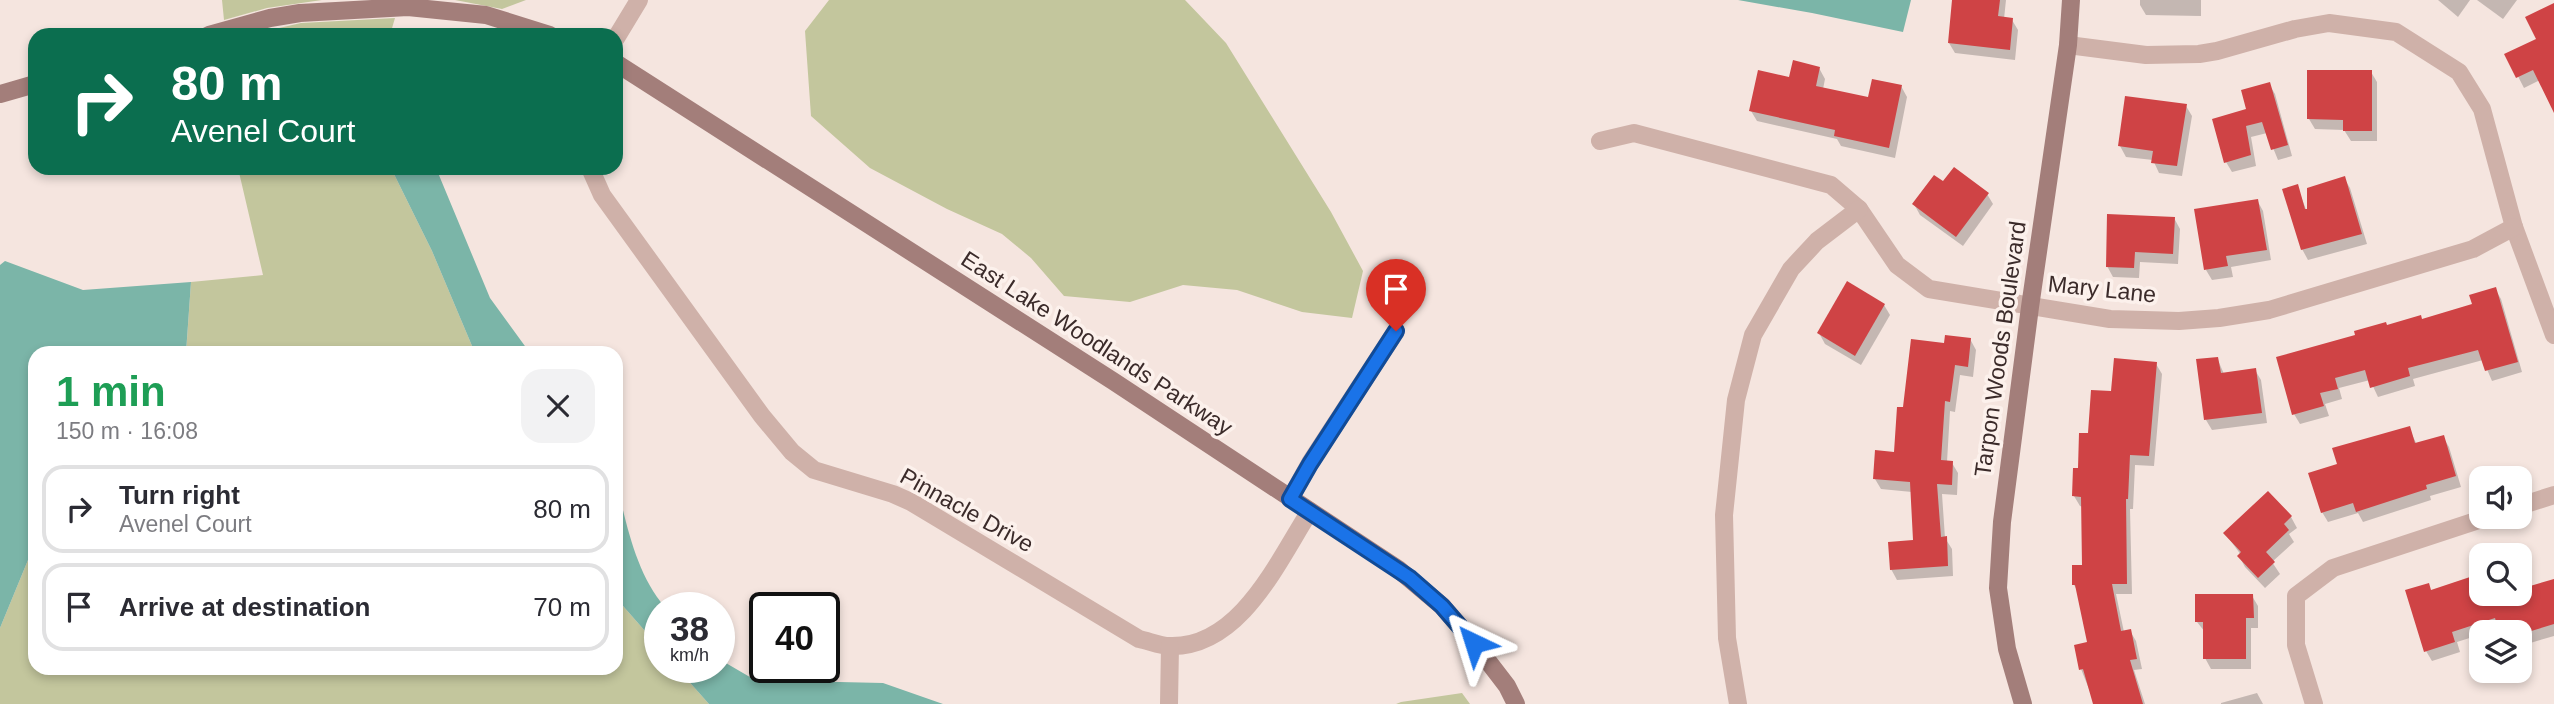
<!DOCTYPE html>
<html lang="en">
<head>
<meta charset="utf-8">
<style>
  body { margin:0; font-family:Arial,sans-serif; background:#f2f2f3; color:#2b2b33; height:100vh; display:flex; flex-direction:column; font-size:26px; white-space:nowrap }
  * { box-sizing:border-box; margin:0 }
  p { font-size:23px; color:#7c7c81 }
  .icon { flex:none; width:38px; height:38px; fill:none; stroke:currentColor; stroke-width:2; stroke-linecap:round; stroke-linejoin:round }
  .map { position:relative; flex:1; overflow:hidden }
  .side { position:absolute; left:28px; top:346px; width:595px; height:329px; display:flex; flex-direction:column; background:#fff; border-radius:21px; box-shadow:0 4px 10px #0003 }
  .side>* { flex:none }
  .hud { position:absolute; left:28px; top:28px; width:595px; height:147px; border-radius:21px; box-shadow:0 4px 10px #0003; background:#0b6e4f; color:#fff; overflow:hidden }
  .buttons { position:absolute; left:2469px; top:466px; display:grid; gap:14px }
  .buttons a { display:grid; place-items:center; width:63px; height:63px; border-radius:14px; background:#fff; box-shadow:0 4px 10px #0003; font-size:35px }
  .speed { position:absolute; left:644px; top:592px; display:flex; gap:14px; font-size:35px; font-weight:700; text-align:center }
  .speed>* { display:grid; place-content:center; width:91px; height:91px; border-radius:50%; background:#fff; box-shadow:0 4px 10px #0003; line-height:1 }
  .speed small { font-size:18px; font-weight:400 }
  .speed .limit { border:4px solid #111; border-radius:10px; background:#fff; color:#111 }
  .pin { position:absolute; display:grid; place-items:center; width:60px; height:60px; color:#fff; margin:-72px -30px; border-radius:50% 50% 50% 0; rotate:-45deg; box-shadow:0 0 7px #0007 }
  .pin .icon { rotate:45deg }
  .me { position:absolute; width:77px; margin:-38px; rotate:319deg; stroke-linejoin:round; filter:drop-shadow(0 0 5px #0008) }
  .turn { display:flex; align-items:center; gap:24px; height:147px; padding:0 28px; font-size:32px }
  .turn .icon { width:91px; height:91px; stroke-width:2.5 }
  .turn b { display:block; font-size:49px; line-height:60px }
  .round { display:grid; place-items:center; flex:none; width:74px; height:74px; border-radius:21px; background:#f2f2f3 }
  .overview { display:flex; align-items:center; justify-content:space-between; height:119px; padding:0 28px }
  h1 { font-size:42px; font-weight:800; line-height:52px; color:#1e9e55 }
  ul { padding:0; list-style:none }
  li { display:flex; align-items:center; gap:21px; height:88px; margin:0 14px 10px; padding:0 14px; border:4px solid #e1e1e2; border-radius:21px }
  li div { flex:1 }
  li b { display:block; font-size:26px }
  li em { font-style:normal }
  .map>svg:first-child { display:block }
</style>
</head>
<body>
<div class="map">
<svg width="2554" height="704" viewBox="0 0 2554 704">
  <rect width="100%" height="100%" fill="#f5e5df"/>
  <!-- green -->
  <g fill="#c3c69d">
    <polygon points="222,0 322,0 267,8 224,20"/>
    <polygon points="455,0 526,0 502,9"/>
    <polygon points="829,0 1185,0 1226,43 1331,212 1363,271 1352,318 1302,312 1237,290 1183,285 1130,302 1064,296 1031,258 1002,234 947,209 870,168 811,116 805,31"/>
    <polygon points="395,18 390,35 248,35 301,23"/>
    <polygon points="238,168 391,168 432,251 475,353 186,354 191,282 263,275"/>
    <polygon points="35,543 35,668 616,668 616,598 660,648 660,667 676,667 709,704 0,704 0,628"/>
    <polygon points="1462,693 1470,704 1396,704 1401,702"/>
  </g>
  <!-- water -->
  <g fill="#7bb5a8">
    <polygon points="1738,0 1911,0 1903,32 1812,13"/>
    <polygon points="391,168 436,168 490,298 530,353 475,353 432,251"/>
    <polygon points="5,261 83,290 191,282 186,353 35,354 35,543 0,628 0,265"/>
    <path d="M 616,480 C 626,523 636,574 665,607 L 660,607 L 660,648 L 616,598 Z"/>
    <polygon points="719,659 755,680 883,683 943,704 709,704 676,667 719,667"/>
  </g>
  <!-- shadow -->
  <g fill="#0003">
    <polygon points="1954,0 2006,0 2004,19 2012,20 2018,30 2015,60 1955,53 1949,43"/>
    <polygon points="2140,0 2201,0 2201,16 2146,15 2140,5"/>
    <polygon points="2438,0 2470,0 2458,17"/>
    <polygon points="2477,0 2517,0 2503,19"/>
    <polygon points="2554,11 2554,109 2540,80 2524,88 2507,55 2538,40"/>
    <polygon points="1819,68 1825,79 1823,89 1870,99 1901,86 1907,97 1895,158 1841,146 1837,139 1757,121 1751,111 1790,79"/>
    <polygon points="2371,72 2377,82 2377,141 2351,141 2344,130 2315,129 2309,119"/>
    <polygon points="2269,84 2275,94 2292,156 2278,160 2267,133 2251,137 2256,166 2232,172 2226,162 2248,111"/>
    <polygon points="2186,106 2192,116 2182,176 2159,173 2153,160 2126,157 2120,146"/>
    <polygon points="2344,178 2350,188 2367,244 2308,260 2302,249 2297,186 2307,212"/>
    <polygon points="1943,184 1987,194 1993,204 1963,246 1920,215 1914,204"/>
    <polygon points="2257,200 2263,211 2271,260 2231,267 2233,277 2212,280 2206,270"/>
    <polygon points="2174,218 2180,229 2178,264 2140,262 2139,278 2113,277 2107,266"/>
    <polygon points="2495,289 2501,299 2522,372 2492,381 2483,360 2413,379 2415,386 2378,397 2370,380 2339,388 2342,399 2325,404 2329,416 2300,424 2294,414 2387,327 2422,320 2474,305"/>
    <polygon points="1884,305 1890,315 1861,365 1825,344 1819,333"/>
    <polygon points="1970,339 1976,350 1973,377 1960,375 1955,412 1950,411 1947,462 1952,463 1958,473 1957,495 1942,494 1945,538 1952,549 1953,576 1897,580 1891,569 1915,542 1912,492 1881,489 1875,479 1895,454 1904,409 1946,345"/>
    <polygon points="2217,358 2224,374 2255,370 2261,380 2267,423 2212,430 2206,420 2198,361"/>
    <polygon points="2156,364 2162,374 2154,466 2135,465 2133,509 2130,509 2132,594 2116,594 2124,632 2130,631 2136,641 2142,669 2134,670 2145,704 2095,704 2081,669 2089,644 2079,593 2074,585 2084,567 2083,507 2080,506 2074,496 2089,435 2113,393"/>
    <polygon points="2409,428 2417,445 2443,437 2449,447 2461,487 2430,496 2431,500 2363,522 2358,513 2328,522 2322,512 2340,465"/>
    <polygon points="2268,493 2291,517 2297,528 2289,534 2294,542 2272,562 2280,574 2265,588 2245,567 2239,556 2241,555 2225,533"/>
    <polygon points="2554,581 2554,636 2520,646 2520,632 2500,629 2482,632 2482,634 2457,642 2460,652 2432,661 2426,651 2432,591 2520,593 2520,588 2521,591"/>
    <polygon points="2252,596 2258,606 2258,628 2251,628 2251,669 2211,669 2205,658 2205,632 2197,622"/>
    <polygon points="2257,693 2263,704 2221,704 2221,703"/>
  </g>
  <!-- building -->
  <g fill="#cf4345">
    <polygon points="1952,0 2000,0 1998,16 2013,18 2010,50 1948,43"/>
    <polygon points="2554,3 2554,113 2533,70 2516,78 2504,54 2536,39 2525,17"/>
    <polygon points="1793,60 1820,67 1816,86 1868,97 1872,79 1902,85 1889,148 1834,136 1835,130 1749,111 1758,70 1789,77"/>
    <polygon points="2307,70 2372,70 2372,131 2343,131 2343,120 2307,119"/>
    <polygon points="2270,82 2288,145 2271,150 2262,122 2246,126 2251,155 2224,163 2212,119 2246,109 2241,90"/>
    <polygon points="2125,96 2187,104 2177,166 2151,163 2153,151 2118,146"/>
    <polygon points="1954,167 1989,193 1956,237 1912,204 1934,175 1943,181"/>
    <polygon points="2345,176 2362,234 2301,250 2282,189 2298,184 2305,209 2307,209 2307,188"/>
    <polygon points="2258,199 2267,250 2226,256 2228,266 2204,270 2194,209"/>
    <polygon points="2107,214 2175,217 2173,254 2135,252 2134,268 2106,267"/>
    <polygon points="1847,281 1885,304 1855,356 1817,333"/>
    <polygon points="2496,287 2518,362 2485,371 2478,350 2408,368 2410,376 2370,388 2365,370 2335,378 2338,389 2320,393 2324,406 2292,415 2276,357 2355,335 2354,331 2386,322 2387,325 2421,315 2422,319 2472,304 2469,295"/>
    <polygon points="1945,335 1971,338 1968,367 1955,365 1950,402 1945,401 1941,460 1953,461 1952,485 1937,484 1941,537 1947,536 1948,566 1890,570 1888,542 1913,540 1910,482 1873,479 1875,450 1894,452 1897,407 1903,407 1911,339 1944,343"/>
    <polygon points="2218,357 2221,373 2256,368 2262,413 2204,420 2196,359"/>
    <polygon points="2114,358 2157,362 2149,456 2130,455 2128,499 2126,499 2127,584 2112,584 2121,631 2131,629 2137,659 2130,660 2143,704 2093,704 2083,669 2079,670 2074,645 2087,642 2075,585 2072,585 2072,565 2082,565 2081,497 2072,496 2073,468 2078,468 2079,433 2088,433 2091,390 2111,391"/>
    <polygon points="2410,426 2415,443 2444,435 2456,476 2426,485 2427,489 2356,512 2353,503 2321,513 2308,473 2337,464 2332,448"/>
    <polygon points="2268,491 2292,516 2284,524 2289,530 2266,552 2275,562 2258,578 2237,556 2241,552 2223,533"/>
    <polygon points="2482,573 2482,593 2520,593 2520,589 2554,579 2554,624 2528,632 2499,632 2495,618 2452,632 2455,642 2424,652 2405,590 2429,583 2431,590"/>
    <polygon points="2195,594 2253,594 2254,618 2246,618 2246,659 2203,659 2203,622 2195,622"/>
  </g>
  <g fill="none" stroke-linecap="round" stroke-linejoin="round">
    <!-- street -->
    <g stroke="#cfb1a9" stroke-width="18">
      <polyline points="616,38 639,0"/>
      <polyline points="2068,45 2146,55 2199,54 2217,51 2295,29 2329,23 2396,32 2459,72 2482,109 2514,227 2554,335"/>
      <polyline points="1600,141 1634,133 1831,185 1859,209 1897,265 1929,289 2110,319 2179,321 2219,318 2269,310 2473,249 2514,227"/>
      <path d="M 590,168 L 602,195 L 762,416 L 792,452 L 814,470 L 893,494 L 911,502 L 1139,639 C 1149,641 1160,646 1170,646 C 1240,648 1278,561 1310,511"/>
      <polyline points="1290,499 1310,463 1396,331"/>
      <polyline points="2520,506 2554,495"/>
      <polyline points="1169,704 1170,646"/>
      <polyline points="1738,704 1727,638 1724,515 1736,400 1753,335 1791,269 1817,241 1859,209"/>
      <polyline points="2314,704 2296,645 2296,596 2333,568 2491,516"/>
    </g>
    <!-- secondary -->
    <g stroke="#a37e7a" stroke-width="18">
      <polyline points="209,35 270,18 300,13 408,7 486,15 550,35"/>
      <polyline points="616,63 1113,381 1398,569 1442,606 1474,643 1507,686 1516,704"/>
      <polyline points="0,94 35,84"/>
      <polyline points="2023,704 2007,649 1998,588 2002,522 2030,307 2068,45 2071,0"/>
    </g>
  </g>
  <g fill="none" stroke-linecap="round" stroke-linejoin="round">
    <defs>
      <polyline id="route" points="1396,331 1310,464 1290,499 1410,578 1442,606 1474,643"/>
    </defs>
    <!-- route casing -->
    <use href="#route" stroke="#114b97" stroke-width="18"/>
    <!-- route -->
    <use href="#route" stroke="#1a73e8" stroke-width="12"/>
  </g>
  <g text-anchor="middle" stroke-width="7" stroke-linejoin="round" paint-order="stroke">
    <!-- street labels -->
    <g font-size="23" fill="#3b2b2a" stroke="#fcf1ec">
      <text transform="translate(2102 289) rotate(6)" y="8">Mary Lane</text>
      <text transform="translate(1097 343) rotate(33)" y="8">East Lake Woodlands Parkway</text>
      <text transform="translate(2000 349) rotate(-82)" y="8">Tarpon Woods Boulevard</text>
      <text transform="translate(967 510) rotate(29)" y="8">Pinnacle Drive</text>
    </g>
  </g>
</svg>
<div class="buttons">
<a><svg class="icon" aria-label="sound" viewBox="0 0 24 24"><path d="M4 9h4l5-4v14l-5-4H4zM17 9q2 3 0 6"/></svg></a>
<a><svg class="icon" aria-label="search" viewBox="0 0 24 24"><circle cx="10" cy="10" r="6"/><path d="M15 15l6 6"/></svg></a>
<a><svg class="icon" aria-label="layers" viewBox="0 0 24 24"><path d="M12 4l9 5-9 5-9-5zM3 14l9 5 9-5"/></svg></a>
</div>
<div class="speed"><div>38<small>km/h</small></div><div class="limit">40</div></div>
<div class="pin" style="left:1396px;top:331px;background:#d93025"><svg class="icon" aria-label="arrive" viewBox="0 0 24 24"><path d="M6 21V4h12l-3 4 3 4H6"/></svg></div>
<svg class="me" style="left:1474px;top:643px" viewBox="-20 -20 40 40"><path d="M0-17L14 15 0 8-14 15z" fill="#1a73e8" stroke="#fff" stroke-width="4"/></svg>
<div class="hud">
<div class="turn"><svg class="icon" aria-label="right" viewBox="0 0 24 24"><path d="M7 20v-9h11M14 6l5 5-5 5"/></svg><div><b>80 m</b>Avenel Court</div></div>
</div>
<section class="side">
<div class="overview"><div><h1>1 min</h1><p>150 m · 16:08</p></div><a class="round"><svg class="icon" aria-label="close" viewBox="0 0 24 24"><path d="M6 6l12 12M18 6L6 18"/></svg></a></div>
<ul>
<li><svg class="icon" aria-label="right" viewBox="0 0 24 24"><path d="M7 20v-9h11M14 6l5 5-5 5"/></svg><div><b>Turn right</b><p>Avenel Court</p></div><em>80 m</em></li>
<li><svg class="icon" aria-label="arrive" viewBox="0 0 24 24"><path d="M6 21V4h12l-3 4 3 4H6"/></svg><div><b>Arrive at destination</b></div><em>70 m</em></li>
</ul>
</section>
</div>
</body>
</html>
